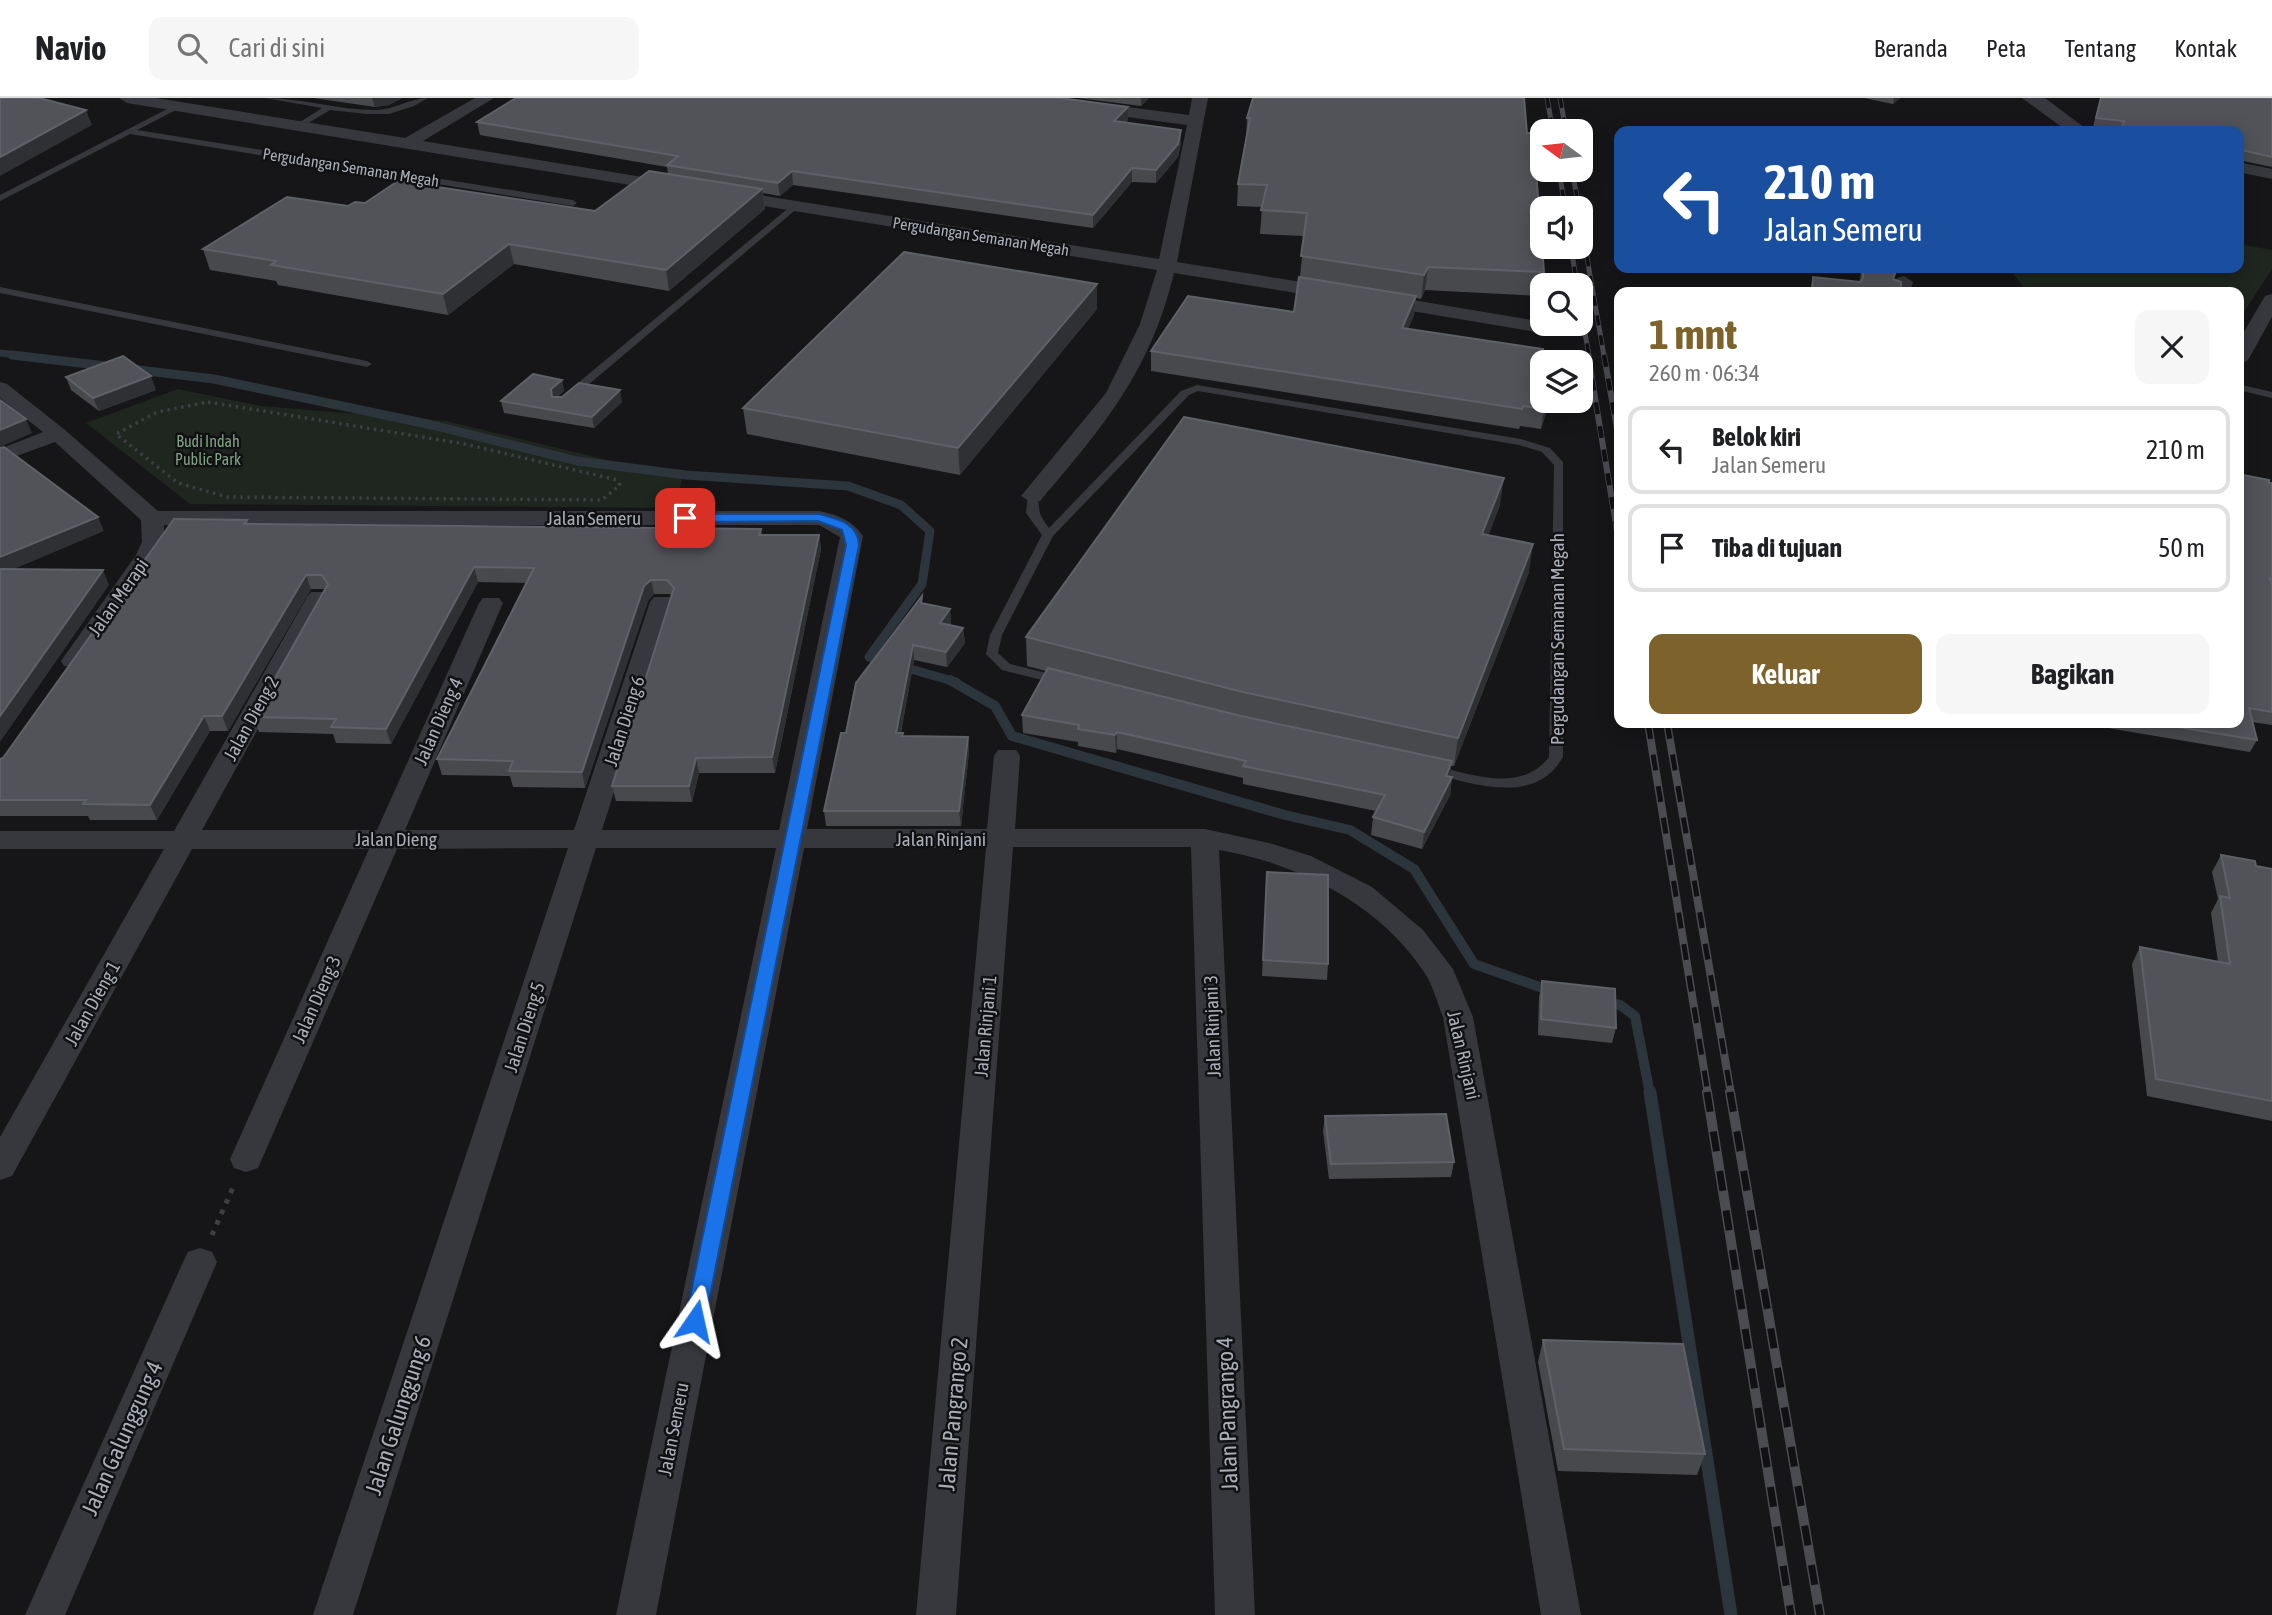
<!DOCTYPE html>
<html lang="id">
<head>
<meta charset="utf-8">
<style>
  body { margin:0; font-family:"Asap Condensed",sans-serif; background:#f6f6f6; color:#202124; height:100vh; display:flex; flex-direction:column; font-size:26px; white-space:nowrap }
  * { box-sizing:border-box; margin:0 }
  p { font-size:23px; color:#757577 }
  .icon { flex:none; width:38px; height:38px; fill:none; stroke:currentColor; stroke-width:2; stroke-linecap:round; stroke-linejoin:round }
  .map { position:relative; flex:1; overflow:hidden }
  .drawer { position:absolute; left:1614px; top:189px; width:630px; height:441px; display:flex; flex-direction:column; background:#fff; border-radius:14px; box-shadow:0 4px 18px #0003 }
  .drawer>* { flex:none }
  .banner { position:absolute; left:1614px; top:28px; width:630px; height:147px; border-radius:14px; box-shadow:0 4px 18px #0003; background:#1a4fa0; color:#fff; overflow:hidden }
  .needle { width:46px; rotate:285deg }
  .buttons { position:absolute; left:1530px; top:21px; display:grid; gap:14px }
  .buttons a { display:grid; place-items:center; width:63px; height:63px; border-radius:14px; background:#fff; box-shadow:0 4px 18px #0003; font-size:35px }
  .pin { position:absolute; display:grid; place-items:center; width:60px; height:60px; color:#fff; margin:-30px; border-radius:14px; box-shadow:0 4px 10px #0006 }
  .me { position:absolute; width:77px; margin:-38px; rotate:11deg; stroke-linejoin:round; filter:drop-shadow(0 0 5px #0008) }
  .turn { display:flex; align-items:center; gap:24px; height:147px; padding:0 35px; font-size:32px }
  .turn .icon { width:91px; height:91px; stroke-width:2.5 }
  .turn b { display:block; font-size:49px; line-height:60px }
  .round { display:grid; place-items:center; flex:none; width:74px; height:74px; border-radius:14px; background:#f6f6f6 }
  .head { display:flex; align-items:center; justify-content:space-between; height:119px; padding:0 35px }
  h1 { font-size:42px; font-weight:700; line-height:52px; color:#7e622b }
  .action { display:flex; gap:14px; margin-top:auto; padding:14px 35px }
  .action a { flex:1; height:80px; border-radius:14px; background:#7e622b; color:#fff; font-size:28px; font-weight:700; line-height:80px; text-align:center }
  .action a+a { background:#f6f6f6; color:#202124 }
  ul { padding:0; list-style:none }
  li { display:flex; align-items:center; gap:21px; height:88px; margin:0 14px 10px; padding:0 21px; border:4px solid #e0e0e0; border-radius:14px }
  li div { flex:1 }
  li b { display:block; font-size:26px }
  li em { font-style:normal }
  header { display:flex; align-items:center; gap:42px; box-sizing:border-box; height:98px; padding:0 35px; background:#fff; border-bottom:2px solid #e0e0e0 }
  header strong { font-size:33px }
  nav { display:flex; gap:38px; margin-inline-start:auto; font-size:24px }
  .search { width:490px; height:63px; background:#f6f6f6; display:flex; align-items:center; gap:18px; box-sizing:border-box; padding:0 24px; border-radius:14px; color:#757577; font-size:26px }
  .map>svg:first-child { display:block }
</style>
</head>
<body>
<header>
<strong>Navio</strong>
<div class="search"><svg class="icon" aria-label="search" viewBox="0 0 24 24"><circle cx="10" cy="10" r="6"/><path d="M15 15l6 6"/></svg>Cari di sini</div>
<nav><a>Beranda</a><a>Peta</a><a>Tentang</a><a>Kontak</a></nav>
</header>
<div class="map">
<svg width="2272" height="1517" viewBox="0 0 2272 1517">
  <rect width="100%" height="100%" fill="#161618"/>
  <!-- green -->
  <g fill="#1e261f">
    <polygon points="2238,146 2272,152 2272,171 2238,223 2238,194 2026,194 2010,170 2238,170"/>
    <polygon points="178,291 261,308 446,323 682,380 676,410 190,406 86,325"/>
  </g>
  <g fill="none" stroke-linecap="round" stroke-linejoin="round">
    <!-- stream-far3 -->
    <polyline stroke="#2c353c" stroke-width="7" points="0,255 27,258"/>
    <!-- stream-far2 -->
    <g stroke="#2c353c" stroke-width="9">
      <polyline points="12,257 114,269"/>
      <polyline points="130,271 214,281 432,327 577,363 686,377 848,388 901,407 930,433 922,486 869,559 956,584"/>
    </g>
    <!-- stream-far1 -->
    <g stroke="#2c353c" stroke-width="10">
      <polyline points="950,582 995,608 1012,638 1285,717 1350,732 1414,771 1474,866 1554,894"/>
      <polyline points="1601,903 1620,907 1635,918 1650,996"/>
    </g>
    <!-- stream -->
    <polyline stroke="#2c353c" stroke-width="13" points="1650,994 1731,1517"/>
    <!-- path-far1 -->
    <polygon stroke="#3d3f44" stroke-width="3.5" stroke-dasharray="2.5 4.5" stroke-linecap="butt" points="208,304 465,346 617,382 620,387 602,402 227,399 178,385 116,336 157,314"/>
    <!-- path -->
    <polyline stroke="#3d3f44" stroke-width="5" stroke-dasharray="4.5 7" stroke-linecap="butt" points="212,1137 234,1087"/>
    <!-- service -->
    <g fill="#37383d" fill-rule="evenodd">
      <path d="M 265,0 C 302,0 338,12 375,12 C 394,12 410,0 428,0 L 414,8 L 389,16 L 367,16 L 330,12 L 300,30 L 296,28 L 297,26 L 322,10 Z"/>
      <polygon points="177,6 180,6 180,10 137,32 573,102 577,105 573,108 130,36 0,103 0,97"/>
      <polygon points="792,107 799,109 575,298 567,298 567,294"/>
      <polygon points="0,189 367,263 372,266 367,269 0,195"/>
      <polygon points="2238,286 2272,294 2272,300 2238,292"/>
      <path d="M 1197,287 L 1521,341 L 1550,350 L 1563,364 L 1563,659 C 1559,665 1555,672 1549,676 C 1517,703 1463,683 1427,674 L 1425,671 L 1432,667 C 1470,676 1521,696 1549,659 L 1554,367 L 1542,354 L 1519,347 L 1198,293 L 1189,297 L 1053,438 L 1002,537 L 998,555 L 1010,566 L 1066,580 L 1068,583 L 1066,586 L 1062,587 L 1002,572 L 986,556 L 990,537 L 1042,437 L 1026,415 L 1028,396 L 1036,396 C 1042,413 1035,412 1049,430 L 1181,293 Z"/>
    </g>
    <!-- minor -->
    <g fill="#37383d" fill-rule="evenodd">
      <polygon points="119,0 156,0 405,40 475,0 494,0 423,43 673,84 682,89 673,94 127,5"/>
      <path d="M 1014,0 L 1058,0 L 1189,17 L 1192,0 L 1208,0 L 1177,164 L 1333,189 L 1342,195 L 1333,201 L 1174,175 C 1150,274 1104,328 1040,403 L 1032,405 L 1021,398 L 1106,295 L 1140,226 L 1157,172 L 727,102 L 718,97 L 727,92 L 1159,161 L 1187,27 L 1022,5 Z"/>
      <polygon points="2022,0 2045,0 2089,33 2067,33"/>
      <polygon points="2238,64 2272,71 2272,81 2238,74"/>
      <polygon points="1904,178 1913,184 1910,194 1892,194 1897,180"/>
      <polygon points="1377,196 1556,226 1564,231 1554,237 1370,206 1368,202"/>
      <polygon points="2272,196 2272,219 2248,262 2238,268 2238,244 2265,198"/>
      <path d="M 0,284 L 7,286 L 65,332 L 158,413 L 819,413 C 838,417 852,422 863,438 L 807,731 L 987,731 L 994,658 L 998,652 L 1016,652 L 1020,658 L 1015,731 L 1205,731 L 1269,745 L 1311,758 L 1372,789 L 1423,832 L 1453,871 L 1473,919 L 1581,1517 L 1541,1517 L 1443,919 C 1437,904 1433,887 1424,874 C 1380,806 1297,765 1219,752 L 1255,1517 L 1215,1517 L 1191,749 L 1013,749 L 956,1517 L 916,1517 L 986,750 L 804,750 L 656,1517 L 616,1517 L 776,750 L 596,750 L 353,1517 L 313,1517 L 568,750 L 397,751 L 262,1061 L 258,1070 L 246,1074 L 234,1070 L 230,1061 L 369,751 L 192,751 L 12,1078 L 0,1082 L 0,1039 L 164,751 L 0,751 L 0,733 L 174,733 L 307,499 L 311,494 L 327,494 L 331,499 L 202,732 L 377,732 L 479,505 L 483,500 L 499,500 L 503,505 L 405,732 L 574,732 L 650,504 L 654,499 L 670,499 L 674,504 L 602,732 L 779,732 L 840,439 L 819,427 L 164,427 L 164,444 L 159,457 L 82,568 L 64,568 L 61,563 L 136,457 L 142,444 L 141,422 L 55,344 L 0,364 L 0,351 L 43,334 L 0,300 Z"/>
      <polygon points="200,1150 212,1154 217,1164 65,1517 25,1517 183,1164 188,1154"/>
    </g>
    <defs>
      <g id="rail-far3">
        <polyline points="1547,0 1553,33"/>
        <polyline points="1560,0 1566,33"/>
        <polyline points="1559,72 1565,110"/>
        <polyline points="1572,72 1579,110"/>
        <polyline points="1580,119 1604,258"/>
        <polyline points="1571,149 1577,187"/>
        <polyline points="1580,206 1589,258"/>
      </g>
      <g id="rail-far2">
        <polyline points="1588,257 1619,445"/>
        <polyline points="1604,257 1619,343"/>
      </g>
      <g id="rail-far1">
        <polyline points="1648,625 1708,996"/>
        <polyline points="1667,625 1731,996"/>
      </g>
      <g id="rail">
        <polyline points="1707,994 1791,1517"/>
        <polyline points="1730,994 1820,1517"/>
      </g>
    </defs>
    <!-- rail-far3 casing -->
    <use href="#rail-far3" stroke="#4a4c52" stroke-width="5"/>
    <!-- rail-far2 casing -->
    <use href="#rail-far2" stroke="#4a4c52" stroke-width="6"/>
    <!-- rail-far1 casing -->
    <use href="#rail-far1" stroke="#4a4c52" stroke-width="8"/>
    <!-- rail casing -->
    <use href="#rail" stroke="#4a4c52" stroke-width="10"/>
    <!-- rail-far3 -->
    <use href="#rail-far3" stroke="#111113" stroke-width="3.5" stroke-dasharray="10" stroke-linecap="butt"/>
    <!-- rail-far2 -->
    <use href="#rail-far2" stroke="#111113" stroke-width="4.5" stroke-dasharray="12" stroke-linecap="butt"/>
    <!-- rail-far1 -->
    <use href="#rail-far1" stroke="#111113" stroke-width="5" stroke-dasharray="16" stroke-linecap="butt"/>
    <!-- rail -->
    <use href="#rail" stroke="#111113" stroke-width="7" stroke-dasharray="20" stroke-linecap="butt"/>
  </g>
  <!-- wall -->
  <g fill="#47494d">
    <polygon points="313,0 402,0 389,7 375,9"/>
    <polygon points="1078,0 1149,0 1141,8"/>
    <polygon points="1864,0 1900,0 1893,6"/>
    <polygon points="2100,0 2272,0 2272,69 2238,62 2238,33 2121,32 2093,29"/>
    <polygon points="1247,20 1527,35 1544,174 1540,198 1425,192 1421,201 1416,200 1414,217 1408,231 1540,271 1537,279 1542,303 1550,303 1541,331 1520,328 1519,331 1151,273 1151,253 1294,214 1300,179 1304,138 1260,136 1262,109 1237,108 1238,86 1246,42"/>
    <polygon points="1128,22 1125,25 1181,32 1181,45 1178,59 1156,85 1132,84 1093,130 793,87 780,98 763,95 765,111 669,193 514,166 448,217 278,187 276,183 210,172 203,151 348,108 365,105 595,113 668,76 667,69 480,37 477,24"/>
    <polygon points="1861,170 1898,170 1894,181 1901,194 1810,194 1813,179 1860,184"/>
    <polygon points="1097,211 960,377 747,336 743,310"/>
    <polygon points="66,279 156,292 99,313 71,292"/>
    <polygon points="562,282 564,293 557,299 622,304 594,330 504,315 501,303"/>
    <polygon points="2243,377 2272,385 2272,627 2252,624 2257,642 2250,654 2090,627 2090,625 2238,625"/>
    <polygon points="1500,407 1488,438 1529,474 1454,668 1451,668 1449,679 1452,679 1450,697 1422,751 1371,737 1373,719 1376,713 1243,686 1243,680 1117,651 1116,655 1078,648 1078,644 1023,635 1022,617 1046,573 1027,568 1026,539"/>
    <polygon points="247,422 249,426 761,431 762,437 819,437 821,451 775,675 699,675 692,704 616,703 612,688 671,498 670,496 654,496 648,503 585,690 513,689 510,678 442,677 437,661 527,485 478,484 391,646 336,645 333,636 259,634 253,619 325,491 311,491 228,633 210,633 157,722 90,722 88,718 0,718 0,661 3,660"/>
    <polygon points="923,505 950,511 951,525 950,527 963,530 965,545 947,569 914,562 901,635 903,638 968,639 969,654 961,728 826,728 824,713 846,635"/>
    <polygon points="2221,757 2256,768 2272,771 2272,1023 2147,998 2132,866 2140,849 2218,864 2211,815 2218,801 2212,774"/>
    <polygon points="1267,774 1328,866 1327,882 1262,878"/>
    <polygon points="1542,883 1616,930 1612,945 1538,937 1539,899"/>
    <polygon points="1325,1018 1454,1064 1451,1079 1329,1081 1323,1033"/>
    <polygon points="1543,1242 1705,1356 1697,1377 1558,1373 1538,1264"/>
  </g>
  <!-- shaded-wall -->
  <g fill="#2f3033">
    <polygon points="372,0 402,0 389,7 375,9"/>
    <polygon points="1141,0 1149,0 1141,8"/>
    <polygon points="1894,0 1900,0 1893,6"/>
    <polygon points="1128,9 1128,22 1114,36 1114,23"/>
    <polygon points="86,12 92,27 0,78 0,59"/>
    <polygon points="1181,32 1181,45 1178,59 1156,85 1156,72"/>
    <polygon points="1132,70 1132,84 1093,130 1093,117"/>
    <polygon points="792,73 793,87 780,98 778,85"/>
    <polygon points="762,91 765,111 669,193 666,172"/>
    <polygon points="509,146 514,166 448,217 443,196"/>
    <polygon points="1428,169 1425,192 1421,201 1424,177"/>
    <polygon points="1097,186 1097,211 960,377 958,350"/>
    <polygon points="1416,198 1414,217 1400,250 1402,230"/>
    <polygon points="1543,251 1540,271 1531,298 1534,278"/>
    <polygon points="151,278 156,292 99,313 93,300"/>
    <polygon points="562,282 564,293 553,302 551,291"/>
    <polygon points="620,292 622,304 594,330 592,319"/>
    <polygon points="1547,303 1550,303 1541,331 1544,311"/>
    <polygon points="26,321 32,335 0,349 0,332"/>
    <polygon points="1504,380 1500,407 1478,464 1482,436"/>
    <polygon points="98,419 104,433 0,477 0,459"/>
    <polygon points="819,437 821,451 775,675 772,659"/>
    <polygon points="1533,446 1529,474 1454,668 1458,640"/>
    <polygon points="474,469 478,484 391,646 386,631"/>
    <polygon points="103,472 109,487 0,644 0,618"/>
    <polygon points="306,477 311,491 228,633 222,618"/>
    <polygon points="651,482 654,496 648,503 585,690 582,674 644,488"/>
    <polygon points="950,511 951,525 941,540 940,525"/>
    <polygon points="963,530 965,545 947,569 946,554"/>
    <polygon points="913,547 914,562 898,650 896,635"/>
    <polygon points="204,618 210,633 157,722 150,707"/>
    <polygon points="1117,634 1117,651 1116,655 1115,637"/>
    <polygon points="968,639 969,654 961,728 959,713"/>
    <polygon points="696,660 699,675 692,704 689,688"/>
    <polygon points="1452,663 1449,681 1446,678"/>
    <polygon points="1452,679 1450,697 1422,751 1424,734"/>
  </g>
  <!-- building -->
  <g fill="#525359" stroke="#5f6168" stroke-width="2">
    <polygon points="0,0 39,0 86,12 0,59"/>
    <polygon points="516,0 1060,0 1128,9 1114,23 1181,32 1178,46 1156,72 1132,70 1093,117 792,73 778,85 667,67 678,58 477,24"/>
    <polygon points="1253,0 1524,0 1527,35 1533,35 1544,174 1428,169 1424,177 1301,158 1307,115 1261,112 1267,87 1238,86 1250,20 1247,20"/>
    <polygon points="2101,0 2272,0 2272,59 2242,52 2238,56 2238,33 2121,33 2124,23 2096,20"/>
    <polygon points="649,73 762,91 666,172 509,146 443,196 271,167 276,163 203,151 287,99 348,108 355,104 365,105 398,83 595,113"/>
    <polygon points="904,154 1097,186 958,350 743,310"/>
    <polygon points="1863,170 1897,170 1893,181 1901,184 1901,194 1812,194 1813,179 1860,184 1863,180"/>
    <polygon points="1299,179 1416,198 1402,230 1543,251 1534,278 1542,280 1542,303 1547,303 1544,311 1523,308 1522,311 1151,253 1188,198 1294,214"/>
    <polygon points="123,258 151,278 93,300 66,279"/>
    <polygon points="533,276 562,282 551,291 552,299 562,299 579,285 620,292 592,319 501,303"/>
    <polygon points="0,302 26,321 0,332"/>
    <polygon points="1184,319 1504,380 1482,436 1533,446 1458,640 1243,594 1026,539"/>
    <polygon points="4,349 98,419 0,459 0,350"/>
    <polygon points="2238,371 2240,372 2243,377 2269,382 2269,385 2272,385 2272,481 2270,480 2272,488 2272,614 2249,610 2257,642 2153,625 2238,625"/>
    <polygon points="174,421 247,422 244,426 761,431 759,437 819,437 772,659 696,660 689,688 612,688 674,490 667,482 651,482 644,488 582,674 509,673 513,663 437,661 534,470 474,469 386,631 331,629 336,621 253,619 328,486 322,477 306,477 222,618 204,618 150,707 83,706 86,702 0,702 0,661 3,660"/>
    <polygon points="0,471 103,472 0,618"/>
    <polygon points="922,498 921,505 950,511 940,525 963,530 946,554 913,547 896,635 903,635 902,638 968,639 959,713 824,713 841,635 846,635 856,585"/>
    <polygon points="1048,570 1241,618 1452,663 1446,678 1452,679 1424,734 1373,719 1385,697 1243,668 1246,663 1117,634 1115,637 1078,631 1079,627 1022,617"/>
    <polygon points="2221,757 2255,763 2256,768 2272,771 2272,1003 2156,981 2140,849 2230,866 2220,798 2230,800"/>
    <polygon points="1267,774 1328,777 1328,866 1263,862"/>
    <polygon points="1542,883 1615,891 1616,930 1541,921"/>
    <polygon points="1446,1016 1454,1064 1331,1066 1325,1018"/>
    <polygon points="1543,1242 1683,1246 1705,1356 1564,1351"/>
  </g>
  <!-- route -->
  <path fill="#1a73e8" stroke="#114b97" stroke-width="2" d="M 819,416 C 838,421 858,425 859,447 L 705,1223 L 702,1229 L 695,1231 L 688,1229 L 685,1223 L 846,447 L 842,432 L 818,423 L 685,424 L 679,420 L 685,416 Z"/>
  <g text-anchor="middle" stroke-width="5" stroke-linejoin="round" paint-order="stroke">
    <!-- far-street labels -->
    <g font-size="16" fill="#a8adb8" stroke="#111113">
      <text transform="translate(351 69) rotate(9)" y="6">Pergudangan Semanan Megah</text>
      <text transform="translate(981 138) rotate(9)" y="6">Pergudangan Semanan Megah</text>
    </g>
    <!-- far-park labels -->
    <g font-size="16" fill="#7fa381" stroke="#111113">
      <text x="208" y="349">Budi Indah<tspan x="208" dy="18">Public Park</tspan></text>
    </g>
    <!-- street labels -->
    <g font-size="19" fill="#a8adb8" stroke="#111113">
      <text x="594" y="427">Jalan Semeru</text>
      <text transform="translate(118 499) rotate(-55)" y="7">Jalan Merapi</text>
      <text transform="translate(1557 541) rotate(-90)" y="7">Pergudangan Semanan Megah</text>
      <text transform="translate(251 620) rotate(-61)" y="7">Jalan Dieng 2</text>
      <text transform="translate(438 623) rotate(-66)" y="7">Jalan Dieng 4</text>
      <text transform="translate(624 623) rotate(-72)" y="7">Jalan Dieng 6</text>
      <text x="396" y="748">Jalan Dieng</text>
      <text x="941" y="748">Jalan Rinjani</text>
      <text transform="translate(316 901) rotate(-66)" y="7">Jalan Dieng 3</text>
      <text transform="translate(92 905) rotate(-61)" y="7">Jalan Dieng 1</text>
      <text transform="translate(985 928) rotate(-85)" y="7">Jalan Rinjani 1</text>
      <text transform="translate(1212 928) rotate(-92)" y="7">Jalan Rinjani 3</text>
      <text transform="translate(524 929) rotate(-72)" y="7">Jalan Dieng 5</text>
      <text transform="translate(1464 957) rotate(77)" y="7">Jalan Rinjani</text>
      <text transform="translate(673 1331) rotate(-79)" y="7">Jalan Semeru</text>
    </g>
    <!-- near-street labels -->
    <g font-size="23" fill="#a8adb8" stroke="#111113">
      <text transform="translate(953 1316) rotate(-85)" y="8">Jalan Pangrango 2</text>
      <text transform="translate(1227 1316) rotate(-92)" y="8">Jalan Pangrango 4</text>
      <text transform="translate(398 1317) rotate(-72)" y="8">Jalan Galunggung 6</text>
      <text transform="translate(122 1340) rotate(-66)" y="8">Jalan Galunggung 4</text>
    </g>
  </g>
</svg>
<div class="buttons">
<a><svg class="needle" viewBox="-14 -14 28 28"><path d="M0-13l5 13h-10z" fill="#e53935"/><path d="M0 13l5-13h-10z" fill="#757577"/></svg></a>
<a><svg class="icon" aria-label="sound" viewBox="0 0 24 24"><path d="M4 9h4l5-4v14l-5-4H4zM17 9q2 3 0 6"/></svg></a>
<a><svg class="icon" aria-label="search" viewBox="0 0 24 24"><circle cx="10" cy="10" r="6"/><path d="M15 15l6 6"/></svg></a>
<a><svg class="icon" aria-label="layers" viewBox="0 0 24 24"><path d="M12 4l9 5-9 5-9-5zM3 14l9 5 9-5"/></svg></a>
</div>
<div class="pin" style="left:685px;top:420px;background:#d93025"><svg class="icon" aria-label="arrive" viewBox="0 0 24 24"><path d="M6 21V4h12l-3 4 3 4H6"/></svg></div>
<svg class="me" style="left:695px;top:1223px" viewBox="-20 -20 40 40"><path d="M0-17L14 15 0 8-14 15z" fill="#1a73e8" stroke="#fff" stroke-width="4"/></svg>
<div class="banner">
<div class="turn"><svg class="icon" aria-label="left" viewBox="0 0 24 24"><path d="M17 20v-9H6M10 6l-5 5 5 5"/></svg><div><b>210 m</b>Jalan Semeru</div></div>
</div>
<section class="drawer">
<div class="head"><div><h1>1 mnt</h1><p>260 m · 06:34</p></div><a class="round"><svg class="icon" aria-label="close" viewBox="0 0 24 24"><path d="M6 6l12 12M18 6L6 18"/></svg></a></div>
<ul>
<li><svg class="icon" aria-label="left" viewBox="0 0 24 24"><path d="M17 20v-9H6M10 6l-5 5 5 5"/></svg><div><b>Belok kiri</b><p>Jalan Semeru</p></div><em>210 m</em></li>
<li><svg class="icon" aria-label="arrive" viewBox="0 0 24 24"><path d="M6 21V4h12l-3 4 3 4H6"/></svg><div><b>Tiba di tujuan</b></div><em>50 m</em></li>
</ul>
<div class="action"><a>Keluar</a><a>Bagikan</a></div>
</section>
</div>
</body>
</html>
